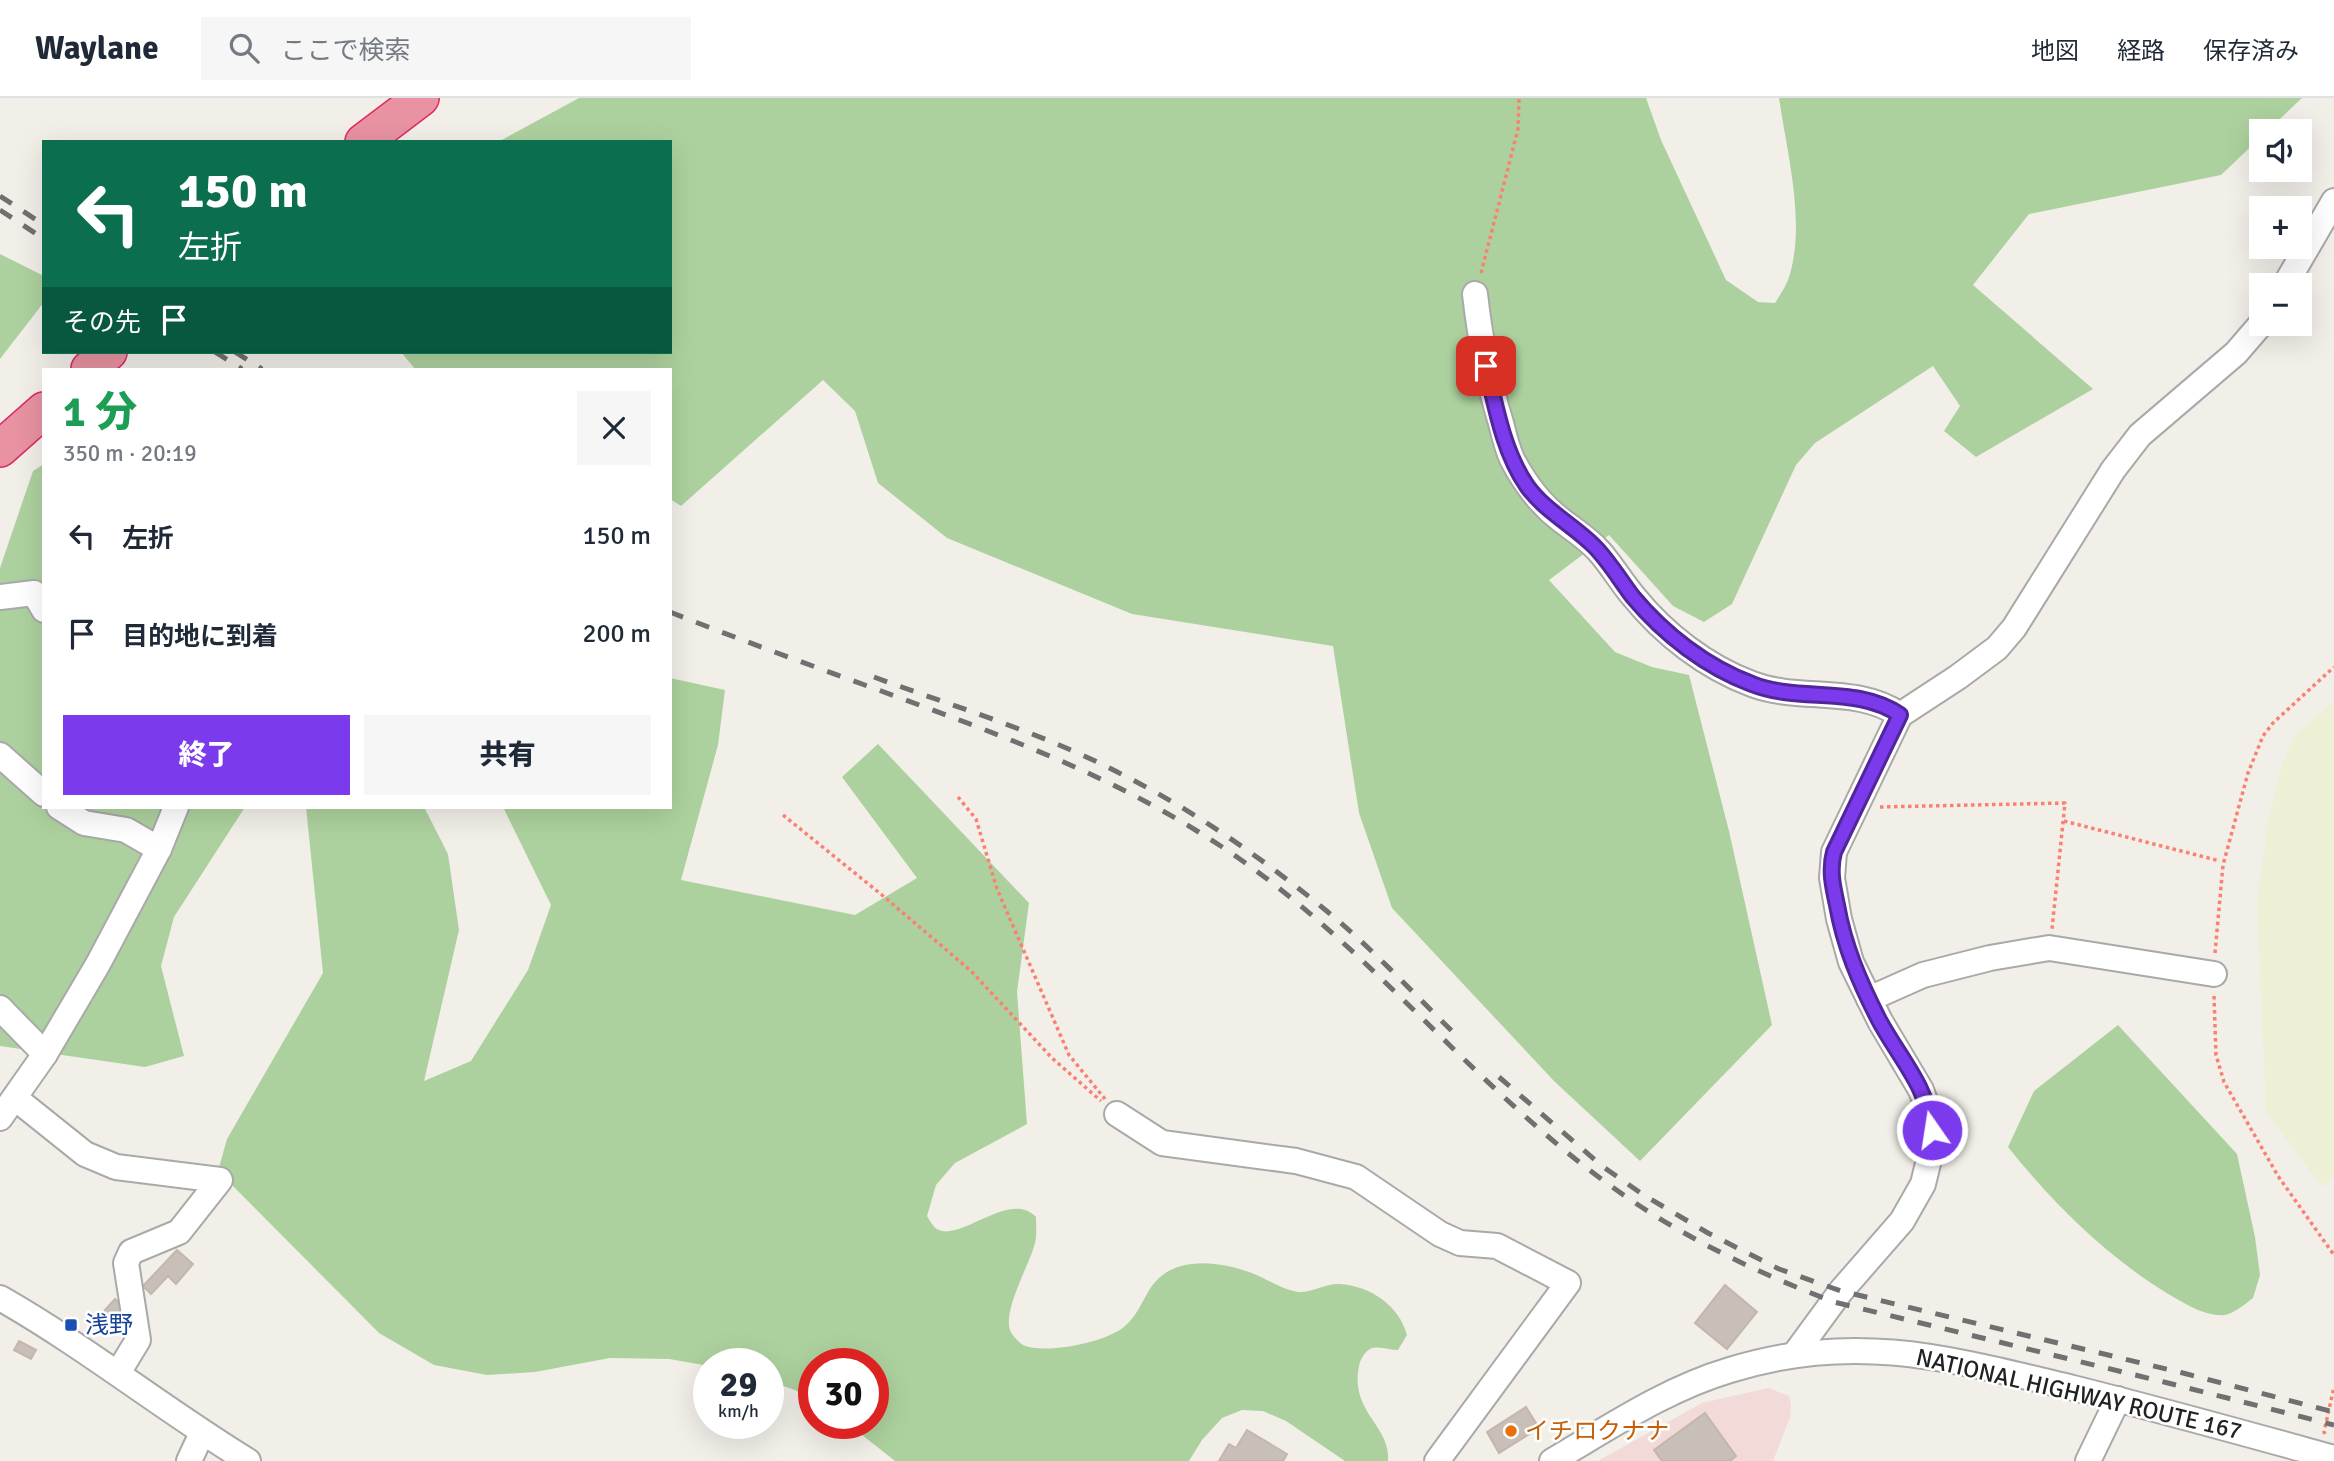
<!DOCTYPE html>
<html lang="ja">
<head>
<meta charset="utf-8">
<style>
  body { margin:0; font-family:Signika,"Noto Sans JP",sans-serif; background:#f6f6f7; color:#1f2937; height:100vh; display:flex; flex-direction:column; font-size:26px; white-space:nowrap }
  * { box-sizing:border-box; margin:0 }
  p { font-size:23px; color:#747a83 }
  .icon { flex:none; width:38px; height:38px; fill:none; stroke:currentColor; stroke-width:2; stroke-linecap:round; stroke-linejoin:round }
  .map { position:relative; flex:1; overflow:hidden }
  .drawer { position:absolute; left:42px; top:270px; width:630px; height:441px; display:flex; flex-direction:column; background:#fff; border-radius:0px; box-shadow:0 7px 28px #0002 }
  .drawer>* { flex:none }
  .guide { position:absolute; left:42px; top:42px; width:630px; height:214px; border-radius:0px; box-shadow:0 7px 28px #0002; background:#0b6e4f; color:#fff; overflow:hidden }
  .tools { position:absolute; left:2249px; top:21px; display:grid; gap:14px }
  .tools a { display:grid; place-items:center; width:63px; height:63px; border-radius:0px; background:#fff; box-shadow:0 7px 28px #0002; font-size:35px }
  .speed { position:absolute; left:693px; top:1250px; display:flex; gap:14px; font-size:35px; font-weight:700; text-align:center }
  .speed>* { display:grid; place-content:center; width:91px; height:91px; border-radius:50%; background:#fff; box-shadow:0 7px 28px #0002; line-height:1 }
  .speed small { font-size:18px; font-weight:400 }
  .speed .limit { border:10px solid #d22; background:#fff; color:#111 }
  .pin { position:absolute; display:grid; place-items:center; width:60px; height:60px; color:#fff; margin:-30px; border-radius:14px; box-shadow:0 4px 10px #0006 }
  .me { position:absolute; width:77px; margin:-38px; rotate:347deg; stroke-linejoin:round; filter:drop-shadow(0 0 5px #0008) }
  .turn { display:flex; align-items:center; gap:24px; height:147px; padding:0 21px; font-size:32px }
  .turn .icon { width:91px; height:91px; stroke-width:2.5 }
  .turn b { display:block; font-size:49px; line-height:60px }
  .then { display:flex; align-items:center; height:66px; padding:0 21px; background:#0003; gap:14px; font-size:26px }
  .round { display:grid; place-items:center; flex:none; width:74px; height:74px; border-radius:0px; background:#f6f6f7 }
  .head { display:flex; align-items:center; justify-content:space-between; height:119px; padding:0 21px }
  h1 { font-size:42px; font-weight:800; line-height:52px; color:#1e9e55 }
  .cta { display:flex; gap:14px; margin-top:auto; padding:14px 21px }
  .cta a { flex:1; height:80px; border-radius:0px; background:#7c3aed; color:#fff; font-size:28px; font-weight:800; line-height:80px; text-align:center }
  .cta a+a { background:#f6f6f7; color:#1f2937 }
  ul { padding:0; list-style:none }
  li { display:flex; align-items:center; gap:21px; height:98px; padding:0 21px }
  li div { flex:1 }
  li b { display:block; font-size:26px }
  li em { font-style:normal }
  header { display:flex; align-items:center; gap:42px; box-sizing:border-box; height:98px; padding:0 35px; background:#fff; border-bottom:2px solid #e0e1e3 }
  header strong { font-size:33px }
  nav { display:flex; gap:38px; margin-inline-start:auto; font-size:24px }
  .search { width:490px; height:63px; background:#f6f6f7; display:flex; align-items:center; gap:18px; box-sizing:border-box; padding:0 24px; border-radius:0px; color:#747a83; font-size:26px }
  .map>svg:first-child { display:block }
</style>
</head>
<body>
<header>
<strong>Waylane</strong>
<div class="search"><svg class="icon" aria-label="search" viewBox="0 0 24 24"><circle cx="10" cy="10" r="6"/><path d="M15 15l6 6"/></svg>ここで検索</div>
<nav><a>地図</a><a>経路</a><a>保存済み</a></nav>
</header>
<div class="map">
<svg width="2334" height="1363" viewBox="0 0 2334 1363">
  <rect width="100%" height="100%" fill="#f2efe9"/>
  <!-- commercial -->
  <polygon fill="#f2dad9" points="1768,1290 1789,1298 1791,1306 1790,1319 1773,1363 1598,1363 1702,1305"/>
  <!-- farmland -->
  <polygon fill="#eef0d5" points="2334,603 2334,1080 2322,1089 2266,1014 2257,802 2269,718 2281,670 2293,639"/>
  <!-- forest -->
  <g fill="#add19e">
    <path d="M 579,0 L 1646,0 L 1661,42 L 1726,182 L 1758,204 L 1775,205 C 1779,198 1785,190 1788,182 C 1807,128 1787,55 1779,0 L 2302,0 L 2267,33 L 2261,33 L 2261,39 L 2221,77 L 2029,116 L 1973,187 L 2093,291 L 1976,359 L 1944,333 L 1960,308 L 1933,268 L 1815,345 L 1796,367 L 1732,506 L 1704,524 L 1673,508 L 1609,437 L 1549,482 L 1615,554 L 1652,569 L 1689,577 L 1729,733 L 1772,927 L 1640,1063 L 1554,983 L 1392,810 L 1359,715 L 1333,548 L 1132,516 L 947,440 L 878,385 L 855,313 L 823,282 L 681,408 L 670,401 L 670,271 L 415,271 L 401,254 L 670,254 L 670,44 L 498,44 Z"/>
    <polygon points="0,156 44,178 44,204 0,261"/>
    <polygon points="44,366 44,709 245,709 174,819 161,868 184,958 145,969 0,948 0,470 33,373"/>
    <path d="M 670,580 L 725,592 L 718,647 L 681,782 L 855,817 L 917,780 L 842,679 L 878,646 L 1029,805 L 1017,894 L 1027,1026 L 955,1065 L 936,1087 L 927,1118 C 931,1125 935,1132 942,1133 C 967,1138 1011,1093 1036,1119 C 1036,1128 1037,1137 1035,1145 C 1030,1167 999,1217 1012,1236 C 1014,1239 1020,1245 1023,1247 C 1045,1257 1108,1244 1125,1228 C 1148,1208 1144,1179 1181,1168 C 1206,1161 1236,1168 1259,1178 C 1271,1184 1285,1192 1298,1194 C 1312,1195 1326,1185 1340,1186 C 1370,1188 1399,1207 1407,1237 L 1398,1252 C 1389,1252 1378,1247 1370,1251 C 1365,1254 1362,1259 1360,1264 C 1347,1313 1391,1327 1388,1363 L 1345,1363 L 1286,1323 L 1263,1313 L 1242,1312 L 1222,1320 L 1202,1342 L 1189,1363 L 895,1363 L 847,1325 L 873,1325 L 873,1265 L 814,1265 L 814,1304 L 795,1292 L 768,1283 L 768,1265 L 709,1265 L 709,1268 L 669,1261 L 610,1260 L 535,1274 L 487,1277 L 434,1267 L 379,1235 L 218,1073 L 227,1041 L 323,875 L 306,709 L 424,709 L 448,756 L 459,832 L 424,983 L 471,963 L 528,872 L 551,807 L 503,709 L 670,709 Z"/>
    <path d="M 2118,927 L 2237,1056 L 2255,1139 L 2260,1177 L 2253,1200 C 2245,1206 2235,1215 2225,1217 C 2208,1219 2189,1208 2175,1200 C 2110,1162 2055,1108 2008,1049 L 2034,993 Z"/>
  </g>
  <!-- building -->
  <g fill="#c7bfb8" stroke="#c4b6ab" stroke-width="2">
    <polygon points="177,1152 193,1166 176,1186 168,1178 151,1196 143,1188"/>
    <polygon points="1725,1187 1757,1214 1727,1251 1695,1225"/>
    <polygon points="115,1201 129,1215 131,1223 124,1231 119,1226 110,1235 96,1222"/>
    <polygon points="19,1243 36,1252 31,1261 14,1252"/>
    <polygon points="1526,1309 1539,1330 1499,1355 1487,1334"/>
    <polygon points="1705,1315 1736,1358 1730,1363 1662,1363 1654,1352"/>
    <polygon points="1247,1332 1287,1356 1283,1363 1219,1363 1229,1346 1236,1350"/>
  </g>
  <g fill="none" stroke-linecap="round" stroke-linejoin="round">
    <defs>
      <g id="minor">
        <polyline points="2285,187 2334,103"/>
        <path d="M 1475,196 C 1480,240 1488,283 1501,325 C 1504,337 1507,350 1512,361 C 1524,384 1540,406 1561,422 C 1574,432 1587,440 1598,452 C 1611,466 1621,484 1634,499 C 1664,536 1706,569 1752,586 C 1799,604 1857,587 1900,617"/>
        <polyline points="0,499 34,495 44,512"/>
        <polyline points="0,657 44,696"/>
        <polyline points="59,709 84,725 126,732 159,751"/>
        <polyline points="1869,901 1923,877 1990,860 2049,850 2214,876"/>
        <polyline points="0,910 45,956"/>
        <polyline points="15,1000 85,1056 116,1069 220,1082 179,1134 131,1154 126,1165 138,1242 118,1275"/>
        <polyline points="1117,1016 1162,1045 1296,1063 1356,1079 1440,1136 1460,1145 1497,1148 1568,1185 1437,1363"/>
        <polyline points="0,1020 45,956 98,866 159,751 176,709"/>
        <path d="M 0,1200 C 86,1249 163,1311 248,1363"/>
        <polyline points="1794,1257 1841,1193 1902,1123 1923,1086 1932,1049 1931,1019 1921,992 1880,923 1851,864 1839,821 1832,780 1834,754 1900,617 1958,579 1997,550 2014,530 2113,372 2140,337 2236,255 2261,226"/>
        <polyline points="189,1363 202,1335"/>
        <path d="M 1552,1363 C 1610,1329 1666,1291 1730,1272 C 1855,1233 1952,1261 2073,1290 C 2161,1312 2247,1336 2334,1360"/>
        <polyline points="2088,1363 2118,1301"/>
      </g>
      <g id="highway">
        <polyline points="363,44 421,0"/>
        <polyline points="89,271 109,254"/>
        <polyline points="0,351 44,312"/>
      </g>
    </defs>
    <!-- minor casing -->
    <use href="#minor" stroke="#a9a9a9" stroke-width="28"/>
    <!-- highway casing -->
    <use href="#highway" stroke="#dc2a67" stroke-width="38"/>
    <!-- path -->
    <g stroke="#fa8072" stroke-width="3.5" stroke-dasharray="3.5 3.5" stroke-linecap="butt">
      <polyline points="1481,175 1518,31 1519,0"/>
      <polyline points="958,699 976,721 997,791 1069,957 1105,1001"/>
      <polyline points="1880,709 2065,705 2052,831"/>
      <polyline points="783,717 882,797 971,873 1052,960 1101,1003"/>
      <polyline points="2064,723 2220,763"/>
      <polyline points="2215,855 2223,767 2248,675 2263,638 2273,625 2334,569"/>
      <polyline points="2214,898 2216,957 2224,984 2278,1078 2334,1157"/>
      <polyline points="2325,1336 2324,1334 2334,1289"/>
    </g>
    <!-- minor -->
    <use href="#minor" stroke="#fff" stroke-width="24"/>
    <!-- highway -->
    <use href="#highway" stroke="#e892a2" stroke-width="35"/>
    <!-- rail -->
    <g stroke="#707070" stroke-width="5" stroke-dasharray="14 14" stroke-linecap="butt">
      <polyline points="0,98 44,127"/>
      <polyline points="0,112 44,141"/>
      <polyline points="215,254 242,271"/>
      <polyline points="235,254 262,271"/>
      <path d="M 670,514 C 753,547 838,577 922,608 C 1035,650 1137,690 1237,759 C 1368,850 1466,978 1592,1074 C 1666,1131 1747,1171 1834,1204 L 2164,1284 L 2334,1327"/>
      <path d="M 874,579 C 958,610 1046,636 1125,678 C 1196,714 1262,760 1323,810 C 1370,848 1411,893 1454,935"/>
      <polyline points="1499,979 1602,1068 1642,1096 1708,1135 1779,1171 1841,1193 2183,1275 2334,1314"/>
    </g>
  </g>
  <g fill="none" stroke-linecap="round" stroke-linejoin="round">
    <defs>
      <path id="route" d="M 1486,268 C 1496,309 1503,353 1527,388 C 1545,413 1573,427 1594,448 C 1609,463 1620,482 1633,499 C 1664,536 1706,569 1752,586 C 1799,605 1857,587 1900,617 L 1834,754 C 1829,772 1833,789 1837,807 C 1844,848 1860,885 1879,922 C 1898,958 1928,989 1932,1032"/>
    </defs>
    <!-- route casing -->
    <use href="#route" stroke="#51269a" stroke-width="18"/>
    <!-- route -->
    <use href="#route" stroke="#7c3aed" stroke-width="12"/>
  </g>
  <!-- markers -->
  <rect fill="#1a4fb4" stroke="#fff" stroke-width="2.5" x="64" y="1220" width="14" height="14" rx="3.5"/>
  <circle fill="#e8710a" stroke="#fff" stroke-width="2.5" cx="1511" cy="1333" r="7"/>
  <g text-anchor="middle" stroke-width="5" stroke-linejoin="round" paint-order="stroke">
    <!-- transit labels -->
    <g font-size="24" fill="#164399" stroke="#fff" text-anchor="start">
      <text x="85" y="1235">浅野</text>
    </g>
    <!-- street labels -->
    <g font-size="24" fill="#222" stroke="#fff">
      <text transform="translate(2079 1296) rotate(13)" y="8">NATIONAL HIGHWAY ROUTE 167</text>
    </g>
    <!-- food labels -->
    <g font-size="24" fill="#c56008" stroke="#fff" text-anchor="start">
      <text x="1525" y="1341">イチロクナナ</text>
    </g>
  </g>
</svg>
<div class="tools">
<a><svg class="icon" aria-label="sound" viewBox="0 0 24 24"><path d="M4 9h4l5-4v14l-5-4H4zM17 9q2 3 0 6"/></svg></a>
<a>+</a>
<a>−</a>
</div>
<div class="speed"><div>29<small>km/h</small></div><div class="limit">30</div></div>
<div class="pin" style="left:1486px;top:268px;background:#d93025"><svg class="icon" aria-label="arrive" viewBox="0 0 24 24"><path d="M6 21V4h12l-3 4 3 4H6"/></svg></div>
<svg class="me" style="left:1932px;top:1032px" viewBox="-20 -20 40 40"><circle r="17" fill="#7c3aed" stroke="#fff" stroke-width="3"/><path d="M0-11L8 9 0 5-8 9z" fill="#fff"/></svg>
<div class="guide">
<div class="turn"><svg class="icon" aria-label="left" viewBox="0 0 24 24"><path d="M17 20v-9H6M10 6l-5 5 5 5"/></svg><div><b>150 m</b>左折</div></div>
<div class="then">その先<svg class="icon" aria-label="arrive" viewBox="0 0 24 24"><path d="M6 21V4h12l-3 4 3 4H6"/></svg></div>
</div>
<section class="drawer">
<div class="head"><div><h1>1 分</h1><p>350 m · 20:19</p></div><a class="round"><svg class="icon" aria-label="close" viewBox="0 0 24 24"><path d="M6 6l12 12M18 6L6 18"/></svg></a></div>
<ul>
<li><svg class="icon" aria-label="left" viewBox="0 0 24 24"><path d="M17 20v-9H6M10 6l-5 5 5 5"/></svg><div><b>左折</b></div><em>150 m</em></li>
<li><svg class="icon" aria-label="arrive" viewBox="0 0 24 24"><path d="M6 21V4h12l-3 4 3 4H6"/></svg><div><b>目的地に到着</b></div><em>200 m</em></li>
</ul>
<div class="cta"><a>終了</a><a>共有</a></div>
</section>
</div>
</body>
</html>
